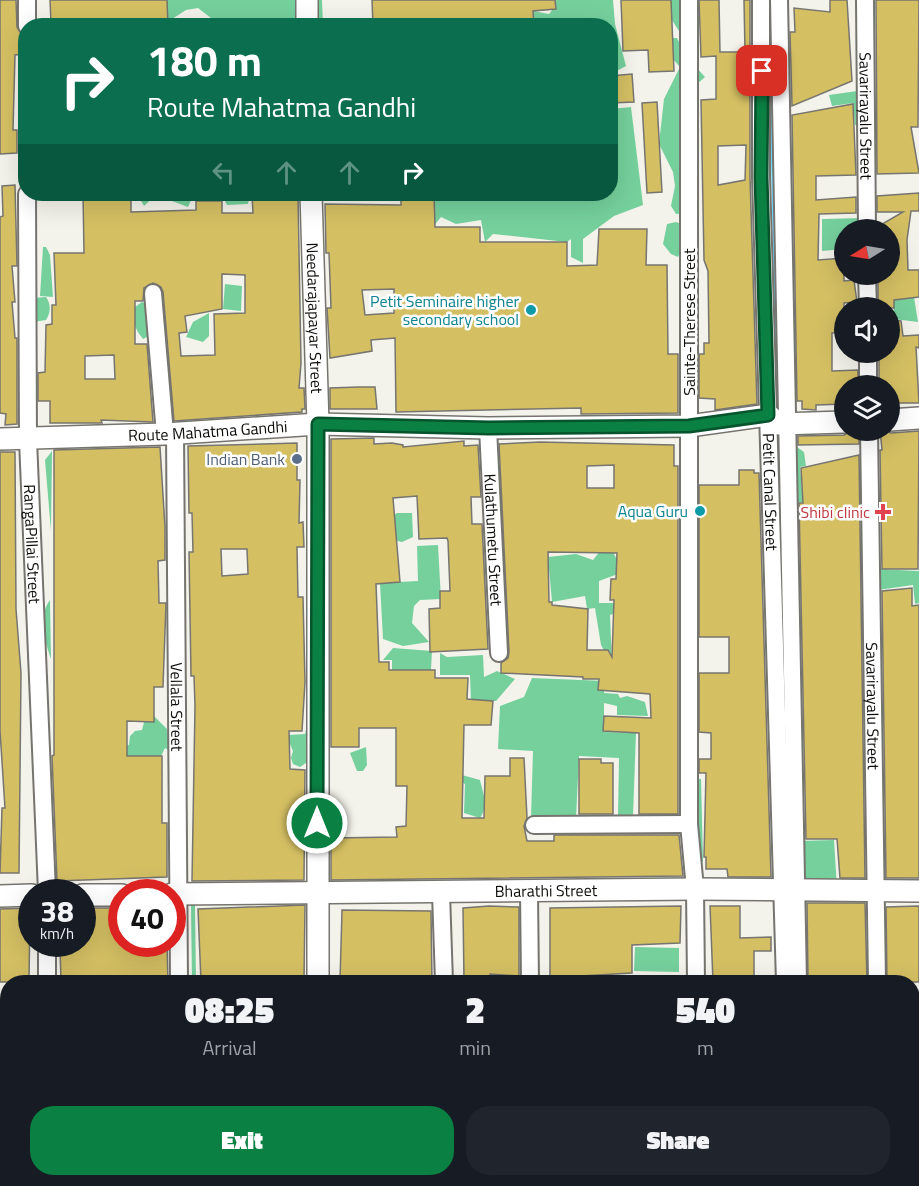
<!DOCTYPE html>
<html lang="en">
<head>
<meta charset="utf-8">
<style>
  body { margin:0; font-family:"Titillium Web",sans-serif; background:#20242c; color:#f1f3f6; height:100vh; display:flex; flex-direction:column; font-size:22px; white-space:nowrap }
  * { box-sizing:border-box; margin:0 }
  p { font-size:20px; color:#9ea1a6 }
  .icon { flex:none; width:33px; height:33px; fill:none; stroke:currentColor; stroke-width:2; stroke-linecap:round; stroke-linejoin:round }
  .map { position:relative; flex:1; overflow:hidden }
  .sheet { position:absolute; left:0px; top:975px; width:920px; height:212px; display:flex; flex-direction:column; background:#171b24; border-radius:24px 24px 0 0; box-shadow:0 6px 24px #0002 }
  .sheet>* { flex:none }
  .banner { position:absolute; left:18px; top:18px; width:600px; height:183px; border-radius:24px; box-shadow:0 6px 24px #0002; background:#0b6e4f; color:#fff; overflow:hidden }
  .needle { width:39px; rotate:259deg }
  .buttons { position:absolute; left:834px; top:219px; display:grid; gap:12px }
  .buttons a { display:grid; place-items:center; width:66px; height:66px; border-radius:50%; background:#171b24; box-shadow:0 6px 24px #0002; font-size:30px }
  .speed { position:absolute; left:18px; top:879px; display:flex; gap:12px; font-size:30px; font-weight:700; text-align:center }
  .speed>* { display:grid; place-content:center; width:78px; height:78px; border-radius:50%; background:#171b24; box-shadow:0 6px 24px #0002; line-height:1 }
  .speed small { font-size:15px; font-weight:400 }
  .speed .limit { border:9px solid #d22; background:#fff; color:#111 }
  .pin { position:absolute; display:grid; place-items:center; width:51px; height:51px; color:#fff; margin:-26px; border-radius:12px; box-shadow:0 3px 9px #0006 }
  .me { position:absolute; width:66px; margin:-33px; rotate:0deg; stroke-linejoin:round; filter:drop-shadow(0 0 4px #0008) }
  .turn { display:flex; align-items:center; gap:21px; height:126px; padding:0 30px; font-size:27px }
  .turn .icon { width:78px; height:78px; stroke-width:2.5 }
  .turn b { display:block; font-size:42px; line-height:51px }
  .lanes { display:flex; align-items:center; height:57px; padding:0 30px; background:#0003; justify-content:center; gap:30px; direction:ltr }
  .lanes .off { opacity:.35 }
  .eta { display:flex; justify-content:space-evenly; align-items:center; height:102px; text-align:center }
  .eta b { font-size:36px; font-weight:800; line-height:42px }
  .button { display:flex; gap:12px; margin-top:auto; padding:12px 30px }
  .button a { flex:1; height:69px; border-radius:24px; background:#0b8043; color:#fff; font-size:24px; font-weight:800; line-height:69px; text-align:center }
  .button a+a { background:#20242c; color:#f1f3f6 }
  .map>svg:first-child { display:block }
</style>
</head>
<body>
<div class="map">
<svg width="919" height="1186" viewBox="0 0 919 1186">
  <rect width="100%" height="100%" fill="#f4f3eb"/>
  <!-- forest -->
  <g fill="#75d09c">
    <polygon points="167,0 322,0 323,25 220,25 198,8 186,10 166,23"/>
    <polygon points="555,0 613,0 615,24 626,66 611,74 610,26 534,25 533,11 549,14 553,9"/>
    <polygon points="663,0 694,0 679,31 664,8"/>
    <polygon points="671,38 677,38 685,55 705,77 696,85 687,213 676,214 671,206 675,186 673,172 659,144 664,99 680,67 671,57"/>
    <polygon points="864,90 864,127 855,125 853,103 832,106 829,95"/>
    <polygon points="631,107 643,205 614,216 583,239 583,263 571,257 571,239 567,242 493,234 485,242 481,220 456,224 441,217 433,227 426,198 483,198 488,194 505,194 504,198 512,194 610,194 611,109"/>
    <polygon points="137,194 243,194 250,195 248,204 227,205 222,195 192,198 188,207 156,195 144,206"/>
    <polygon points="863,218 863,229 844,230 844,249 822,251 822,219"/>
    <polygon points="676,222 684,225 689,232 678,257 671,254 663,244 667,224"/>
    <polygon points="43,247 46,247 50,255 53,297 40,296"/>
    <polygon points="225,284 242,286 241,311 223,309"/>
    <polygon points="913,291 918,322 894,319 893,292"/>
    <path d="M 46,297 C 51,304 51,312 46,320 L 33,322 L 32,298 Z"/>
    <path d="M 142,302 L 149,305 L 149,336 L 143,339 C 134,328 132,320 135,307 Z"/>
    <polygon points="209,313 209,336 203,342 186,337 193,322"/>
    <polygon points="797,447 804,452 806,466 800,467 803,502 790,503 790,448"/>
    <polygon points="52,451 51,531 45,460"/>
    <polygon points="397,513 412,513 413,537 402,542 389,539 383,524"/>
    <polygon points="438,545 441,599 420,600 414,606 412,623 429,642 403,646 383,639 380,583 418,581 417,546"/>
    <polygon points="610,546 623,572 599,581 599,603 621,603 623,611 610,615 612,665 601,645 595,608 587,609 585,596 552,602 548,557 576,554 593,560 601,550"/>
    <polygon points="876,569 919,571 919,603 915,604 913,585 878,590"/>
    <path d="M 50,600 L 51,659 C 45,640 37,617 50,600 Z"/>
    <polygon points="393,648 432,651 431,670 392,684 392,660 383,660"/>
    <polygon points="440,653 447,657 483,655 484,677 497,671 515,679 496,701 471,701 470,675 440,675"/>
    <polygon points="532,678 605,681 604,693 618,694 620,698 627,696 645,702 648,716 617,715 617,706 604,703 604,732 636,733 633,816 618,816 619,758 579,756 576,819 531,817 533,751 498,749 500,706 524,697"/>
    <polygon points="152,714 167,729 170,751 165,748 161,756 113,756 111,747 129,745 130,736 135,731 142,730 145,718"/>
    <polygon points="306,729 309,730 310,750 307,753 306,763 300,767 293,764 291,758 293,751 290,744 282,739 288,735 305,734"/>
    <polygon points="366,747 367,765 363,771 357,771 350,753"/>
    <path d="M 462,775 L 480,780 C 483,793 489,806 480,818 L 464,813 L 465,784 L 457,780 Z"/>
    <polygon points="694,779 701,779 703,861 696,871"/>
    <polygon points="834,840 837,888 800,888 799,841"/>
    <polygon points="191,905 195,905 196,982 192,982"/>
    <polygon points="635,947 679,948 679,972 634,971"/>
    <polygon points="625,978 625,982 565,982 565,979"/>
  </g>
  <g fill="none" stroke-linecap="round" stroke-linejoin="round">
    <!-- stream -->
    <polyline stroke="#67d7ff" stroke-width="4.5" points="770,0 777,347"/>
  </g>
  <!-- building -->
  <g fill="#d4bf63" stroke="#77756f" stroke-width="1.5" fill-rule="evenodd">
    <polygon points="0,0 16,0 17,27 23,36 25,54 15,55 13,130 17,130 17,153 0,154"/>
    <polygon points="50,0 167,0 168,26 51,23"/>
    <polygon points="372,0 555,0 556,9 533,11 534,26 373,26"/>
    <polygon points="621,0 671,0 674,71 649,72 648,50 623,51"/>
    <path d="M 699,0 L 719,0 L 720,52 L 745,52 L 744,0 L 750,0 L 750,177 L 757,404 L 715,410 L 715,399 L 699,398 L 699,354 L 704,354 L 704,343 L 709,343 L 708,271 L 704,260 L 701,100 L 716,99 L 716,56 L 701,57 ZM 746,145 L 745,180 L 718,185 L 718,146 Z"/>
    <polygon points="830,0 847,0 852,81 792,106 790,32 795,32 794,8 830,12"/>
    <polygon points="876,0 919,0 918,127 911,127 919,173 877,174"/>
    <polygon points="632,74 634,102 610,103 610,76"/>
    <polygon points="657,102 662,192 647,193 642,103"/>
    <polygon points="853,104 856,175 816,176 816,200 856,197 856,213 819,214 818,260 844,258 844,281 854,280 857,302 844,303 844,332 832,333 832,371 858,370 858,386 844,386 844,404 816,405 816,410 802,409 802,401 797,401 792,115"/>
    <polygon points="15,185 17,266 12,266 15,302 12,302 15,338 17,338 17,424 5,425 6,414 0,413 0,217 3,216 2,186"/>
    <polygon points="919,193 919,211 911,211 907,240 908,270 919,270 919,297 894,300 894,308 878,308 878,274 890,274 890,230 878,230 877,227 903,212 877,212 877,196"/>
    <path d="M 83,194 L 131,194 L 131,212 L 196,210 L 196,201 L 222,201 L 222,213 L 253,213 L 252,196 L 298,195 L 301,363 L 299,388 L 304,388 L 305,409 L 302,409 L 302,412 L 174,421 L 163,292 L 161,287 L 153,283 L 144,288 L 143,301 L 135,301 L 135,344 L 147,344 L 153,422 L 101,420 L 102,423 L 50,423 L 50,401 L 38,401 L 38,373 L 45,372 L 46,325 L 52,324 L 52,305 L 56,305 L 54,253 L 84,253 ZM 222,274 L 245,275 L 245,313 L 214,314 L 215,355 L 181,356 L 179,333 L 187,332 L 185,316 L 222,309 ZM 114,355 L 115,379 L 85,379 L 85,356 Z"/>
    <path d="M 401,194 L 434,194 L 435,227 L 480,227 L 480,242 L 567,242 L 567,266 L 597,265 L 599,229 L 647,229 L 646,265 L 667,265 L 668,354 L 678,354 L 678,413 L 581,414 L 581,408 L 396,412 L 395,338 L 371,340 L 372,351 L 330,358 L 327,308 L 331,308 L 329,253 L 326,253 L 325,204 L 401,205 ZM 394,289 L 394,313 L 365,315 L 362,290 Z"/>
    <polygon points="890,320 901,321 903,336 919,335 919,348 916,347 919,403 890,403 890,386 879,386 879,352 890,352"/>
    <polygon points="358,387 375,387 377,409 330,409 330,388"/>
    <polygon points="853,430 859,430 859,444 798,445 798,436 844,435"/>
    <polygon points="880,430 891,433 919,431 918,569 882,569 880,450 882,450"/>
    <polygon points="374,438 374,444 392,443 403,445 403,447 464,441 464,446 478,445 481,497 471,497 472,524 482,524 488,649 430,652 429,609 440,608 440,591 450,591 448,541 447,538 419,539 417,496 393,498 400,582 376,584 379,662 389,662 389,670 435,670 435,678 468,678 467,699 493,701 491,725 464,725 462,818 484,818 485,776 510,776 510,758 524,758 527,818 524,826 527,841 554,841 554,835 679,835 683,876 331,880 331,838 397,837 396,827 406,826 407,786 396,786 396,728 359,728 359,747 331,747 331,439"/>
    <path d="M 540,442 L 674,445 L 674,466 L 678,466 L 678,814 L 639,814 L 639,733 L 603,731 L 604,716 L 651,718 L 650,694 L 598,690 L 599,679 L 583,679 L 583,677 L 501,673 L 501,663 L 508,658 L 509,652 L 499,444 ZM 614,465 L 614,488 L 587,488 L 587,466 ZM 548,552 L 617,553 L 616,579 L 611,579 L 610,600 L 614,600 L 612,657 L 608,650 L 587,650 L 588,609 L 552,605 L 552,602 L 549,602 Z"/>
    <path d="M 297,443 L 297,480 L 300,480 L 299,523 L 303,522 L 304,547 L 297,547 L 298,597 L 303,597 L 305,682 L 302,731 L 289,731 L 290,769 L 305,770 L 304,880 L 192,881 L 195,706 L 194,676 L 191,676 L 189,552 L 193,552 L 192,513 L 189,513 L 188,446 ZM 221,549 L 247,549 L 248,574 L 222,576 Z"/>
    <polygon points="160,447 165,527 165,560 158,561 159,603 166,603 163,687 154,687 154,722 127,721 127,756 162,756 162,823 167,823 167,877 57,881 52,756 54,755 54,450"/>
    <polygon points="0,452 15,452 16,609 21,673 19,873 0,873 2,808 5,808 0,731"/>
    <polygon points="859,455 865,878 840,878 837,839 806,839 799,503 803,503 801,468"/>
    <polygon points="739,470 754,470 754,473 759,473 771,877 728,877 727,869 706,869 706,857 704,857 706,773 699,773 699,759 711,759 711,733 699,732 699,673 729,673 729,637 699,637 699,485 739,485"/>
    <polygon points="912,588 912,606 919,605 919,878 886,878 882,591"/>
    <polygon points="579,759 601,759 601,763 613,763 613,814 579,814"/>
    <polygon points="807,903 865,903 867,982 808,982"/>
    <polygon points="305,905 304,982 201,982 198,909"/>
    <polygon points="489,906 519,907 519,976 490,974 490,982 464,982 463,908"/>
    <polygon points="681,906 680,943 632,945 632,973 564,977 564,982 550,982 550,908"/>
    <polygon points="710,906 740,906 740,938 771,937 771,951 754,951 754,982 713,982"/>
    <polygon points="919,906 919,982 887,982 886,907"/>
    <polygon points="30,908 29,982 0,982 0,909"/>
    <polygon points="82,908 122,908 122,944 167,944 168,982 61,982 60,949 65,949 65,944 82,944"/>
    <polygon points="342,910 431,911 432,982 340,981"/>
  </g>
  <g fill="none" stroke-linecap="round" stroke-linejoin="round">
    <defs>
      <g id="minor">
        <polyline points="27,0 27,26"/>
        <polyline points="689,0 689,824 695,889 696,982"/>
        <path id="s1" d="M 761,0 L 761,177 L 785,982"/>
        <polyline points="779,0 798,982"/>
        <path id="s2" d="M 865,0 L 867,230"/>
        <path id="s3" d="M 27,194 L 28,440 L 47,892"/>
        <polyline points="867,274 868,308"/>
        <polyline points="153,293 165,434"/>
        <polyline points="868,352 868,386"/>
        <path id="s4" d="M 488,428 L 499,653"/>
        <path id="s5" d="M 869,430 L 877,982"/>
        <path id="s6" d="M 175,433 L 179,982"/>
        <polyline points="534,825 689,824"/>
        <polyline points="441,893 444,982"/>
        <polyline points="529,893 530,982"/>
        <polyline points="47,982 47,944"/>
        <polyline points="181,1179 181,1186"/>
        <polyline points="449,1179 449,1186"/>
        <polyline points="534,1179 534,1186"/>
        <polyline points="697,1179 698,1186"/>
        <polyline points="787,1179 788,1186"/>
        <polyline points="801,1179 801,1186"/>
        <polyline points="883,1179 883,1186"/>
        <polyline points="47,1186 47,1179"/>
      </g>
      <g id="tertiary">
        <polyline points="307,0 307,26"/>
        <path id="s7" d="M 311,194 L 318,424 L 318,982"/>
        <polyline points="890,420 919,418"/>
        <path id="s8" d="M 0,439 L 165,434 L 318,424 L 488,428 L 689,426 L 768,415 L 779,424 L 844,422"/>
        <path id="s9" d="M 172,894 L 695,889 L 919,891"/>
        <polyline points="82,895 122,895"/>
        <polyline points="0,896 32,895"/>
        <polyline points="321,1179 321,1186"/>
      </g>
    </defs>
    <!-- minor casing -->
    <use href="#minor" stroke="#76746e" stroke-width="20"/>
    <!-- tertiary casing -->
    <use href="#tertiary" stroke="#76746e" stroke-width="24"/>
    <!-- minor -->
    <use href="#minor" stroke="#fff" stroke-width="16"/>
    <!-- tertiary -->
    <use href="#tertiary" stroke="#fff" stroke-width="21"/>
  </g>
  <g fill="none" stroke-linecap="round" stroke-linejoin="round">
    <defs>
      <polyline id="route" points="317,823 318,424 489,428 689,426 768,415 761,177 762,71"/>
    </defs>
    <!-- route casing -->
    <use href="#route" stroke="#07532c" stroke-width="15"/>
    <!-- route -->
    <use href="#route" stroke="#0b8043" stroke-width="10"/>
  </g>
  <!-- markers -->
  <g fill="#0f9aa8" stroke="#fff" stroke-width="2">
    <circle cx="531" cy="310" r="6"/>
    <circle cx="700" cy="511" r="6"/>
  </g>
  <circle fill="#5c6f8a" stroke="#fff" stroke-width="2" cx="297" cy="459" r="6"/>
  <path fill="#e0444e" stroke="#fff" stroke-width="2" d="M880 503h6v6h6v6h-6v6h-6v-6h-6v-6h6z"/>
  <g text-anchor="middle" stroke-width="5" stroke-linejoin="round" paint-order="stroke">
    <!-- street labels -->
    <g font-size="16" fill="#0c0c09" stroke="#fff">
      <text dy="6" stroke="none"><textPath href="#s2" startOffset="116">Savarirayalu Street</textPath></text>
      <text dy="6" stroke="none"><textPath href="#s7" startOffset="124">Needarajapayar Street</textPath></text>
      <text transform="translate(689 322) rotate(-90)" y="6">Sainte-Therese Street</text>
      <text dy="6" stroke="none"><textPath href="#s8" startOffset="208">Route Mahatma Gandhi</textPath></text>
      <text dy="6" stroke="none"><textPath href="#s1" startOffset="492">Petit Canal Street</textPath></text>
      <text dy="6" stroke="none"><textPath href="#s4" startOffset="112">Kulathumetu Street</textPath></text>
      <text dy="6" stroke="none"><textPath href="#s3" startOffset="350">RangaPillai Street</textPath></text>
      <text dy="6" stroke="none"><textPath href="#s5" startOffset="276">Savarirayalu Street</textPath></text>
      <text dy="6" stroke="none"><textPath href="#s6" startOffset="274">Vellala Street</textPath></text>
      <text dy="6" stroke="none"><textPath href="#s9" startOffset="374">Bharathi Street</textPath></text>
    </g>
    <!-- culture labels -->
    <g font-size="16" fill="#0d838f" stroke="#fff" text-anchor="end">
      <text x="519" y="307">Petit Seminaire higher<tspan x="519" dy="18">secondary school</tspan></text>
      <text x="688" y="517">Aqua Guru</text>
    </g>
    <!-- service labels -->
    <g font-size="16" fill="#4e5e75" stroke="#fff" text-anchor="end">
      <text x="285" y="465">Indian Bank</text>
    </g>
    <!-- health labels -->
    <g font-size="16" fill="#be3a42" stroke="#fff" text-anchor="end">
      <text x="870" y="518">Shibi clinic</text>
    </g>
  </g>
</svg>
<div class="buttons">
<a><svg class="needle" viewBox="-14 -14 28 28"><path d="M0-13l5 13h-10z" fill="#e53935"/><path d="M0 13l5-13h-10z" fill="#9ea1a6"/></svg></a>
<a><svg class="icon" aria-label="sound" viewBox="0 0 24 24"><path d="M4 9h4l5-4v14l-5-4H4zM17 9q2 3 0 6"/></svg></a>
<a><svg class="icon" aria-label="layers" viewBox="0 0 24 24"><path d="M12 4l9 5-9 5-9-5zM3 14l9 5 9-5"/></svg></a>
</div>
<div class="speed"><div>38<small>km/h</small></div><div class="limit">40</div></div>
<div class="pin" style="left:762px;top:71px;background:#d93025"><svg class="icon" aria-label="arrive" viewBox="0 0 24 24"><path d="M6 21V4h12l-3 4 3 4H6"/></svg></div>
<svg class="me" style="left:317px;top:823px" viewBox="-20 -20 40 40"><circle r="17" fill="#0b8043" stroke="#fff" stroke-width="3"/><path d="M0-11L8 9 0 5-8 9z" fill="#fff"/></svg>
<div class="banner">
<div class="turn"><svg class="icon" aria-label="right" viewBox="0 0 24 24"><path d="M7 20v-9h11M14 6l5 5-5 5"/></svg><div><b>180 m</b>Route Mahatma Gandhi</div></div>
<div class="lanes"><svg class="icon off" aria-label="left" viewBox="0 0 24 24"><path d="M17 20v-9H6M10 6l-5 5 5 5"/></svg><svg class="icon off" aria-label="ahead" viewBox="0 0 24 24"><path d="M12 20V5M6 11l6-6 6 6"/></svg><svg class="icon off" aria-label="ahead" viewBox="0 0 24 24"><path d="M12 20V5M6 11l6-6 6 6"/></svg><svg class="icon" aria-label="right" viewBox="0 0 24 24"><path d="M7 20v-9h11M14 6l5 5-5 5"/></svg></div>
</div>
<section class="sheet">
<div class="eta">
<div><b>08:25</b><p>Arrival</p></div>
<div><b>2</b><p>min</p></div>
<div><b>540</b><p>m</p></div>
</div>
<div class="button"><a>Exit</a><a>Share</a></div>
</section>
</div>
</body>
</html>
